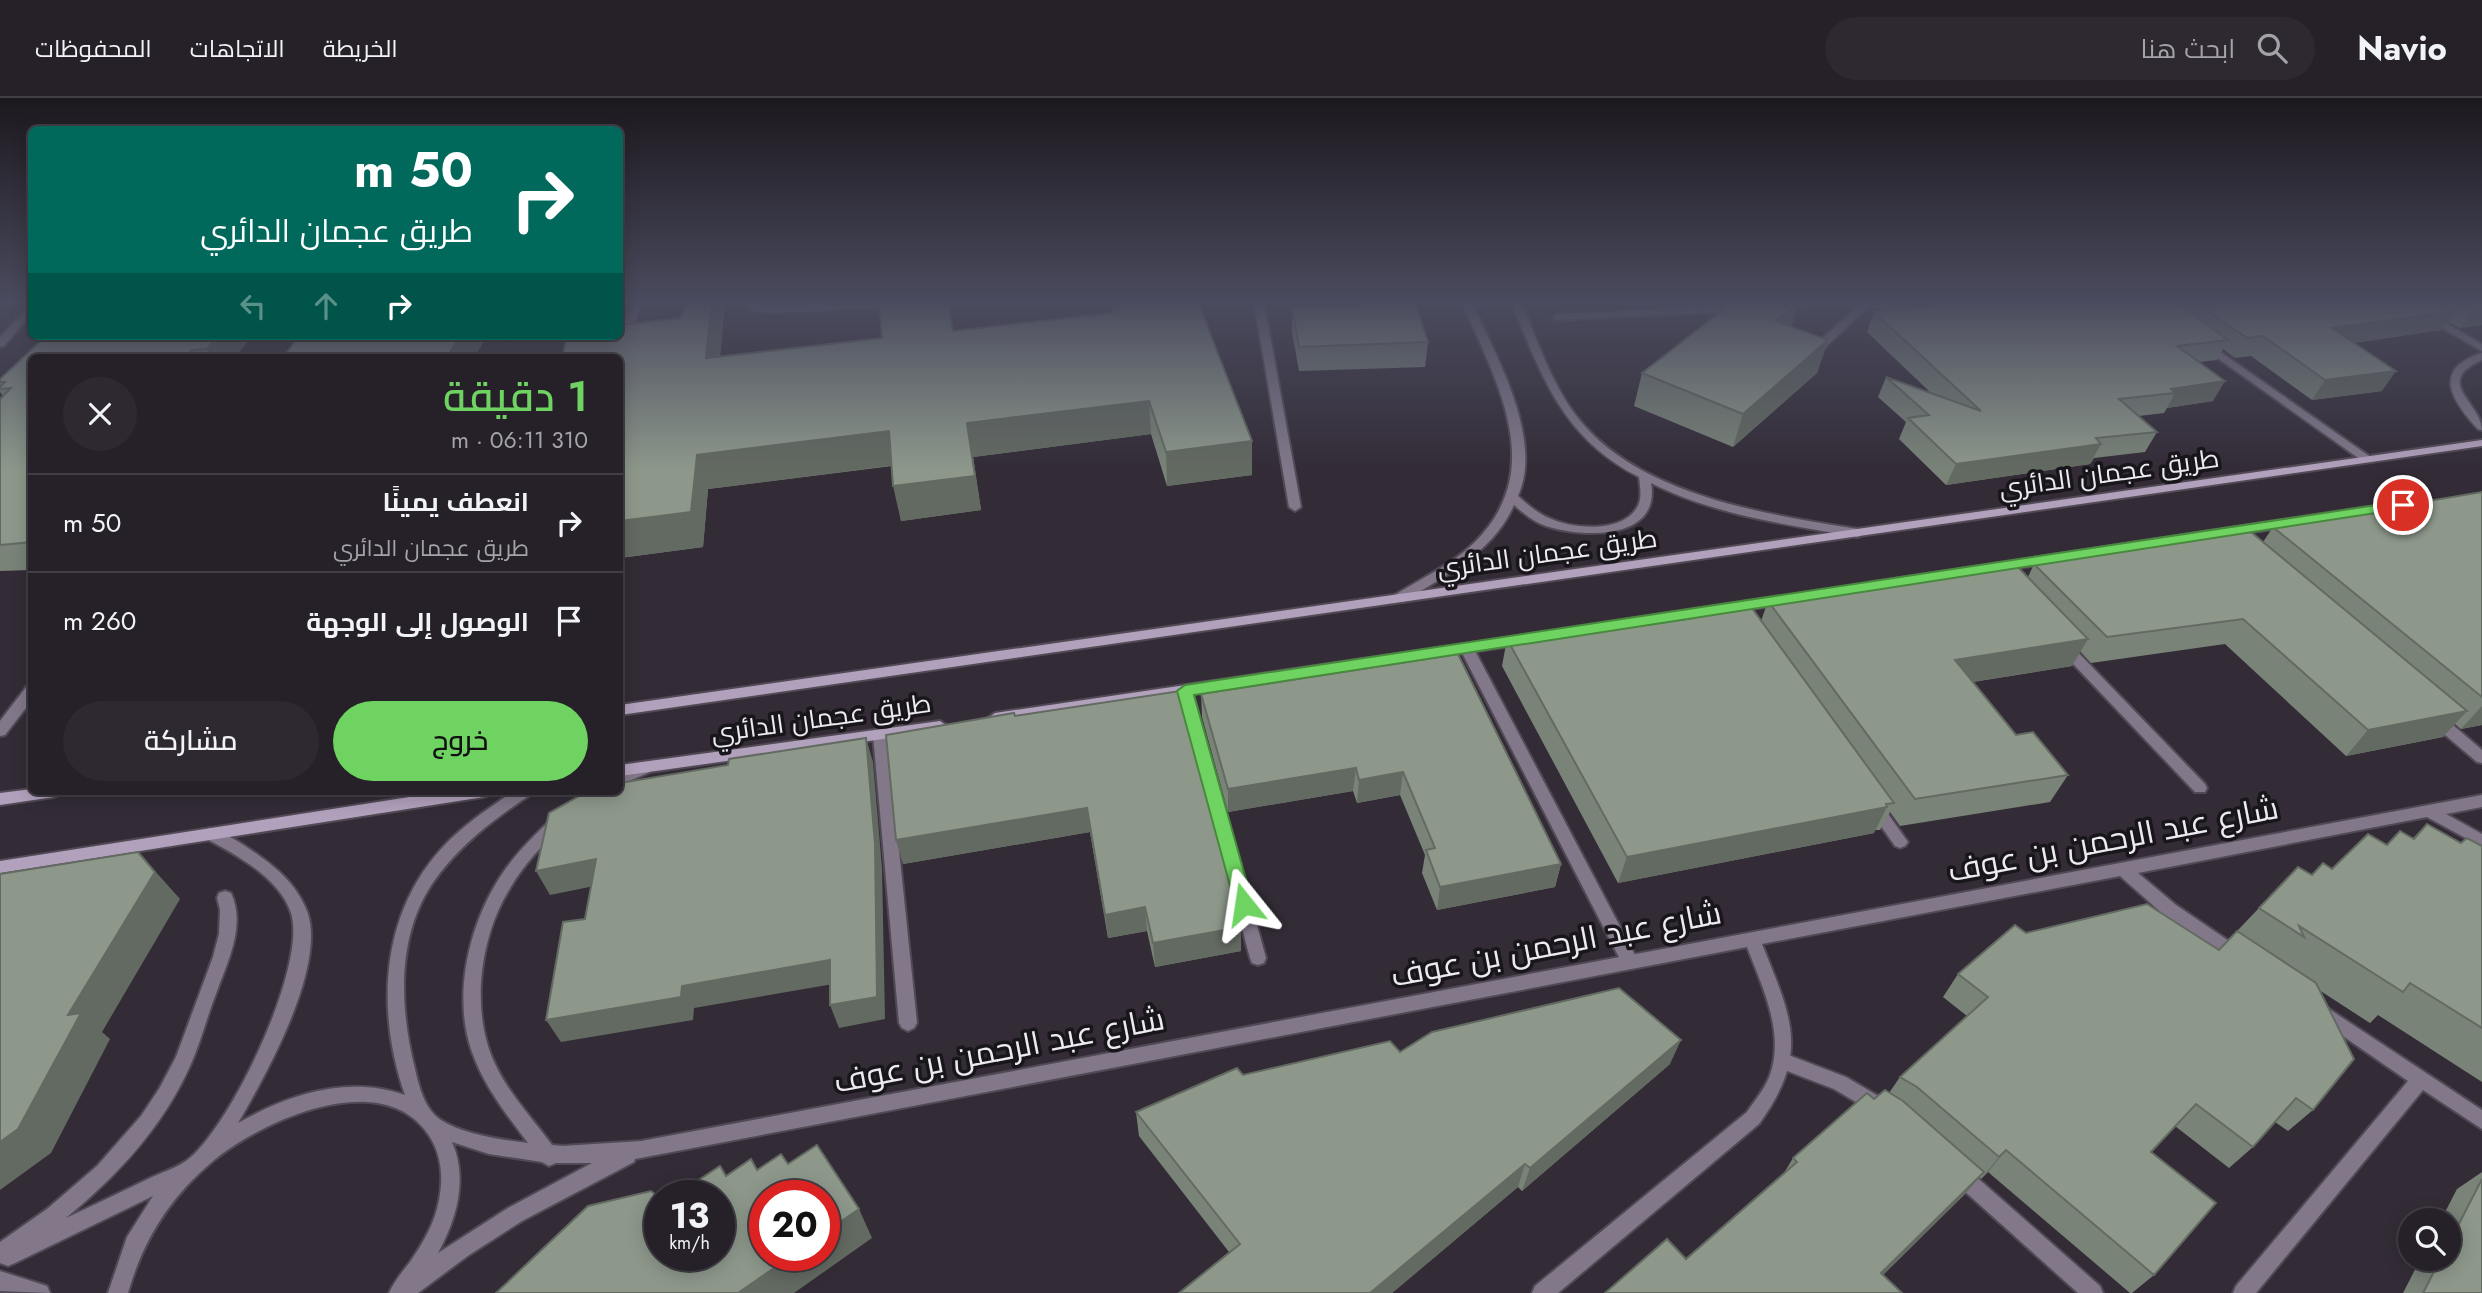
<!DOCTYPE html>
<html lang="ar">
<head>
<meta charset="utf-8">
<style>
  body { margin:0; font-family:Jost,Cairo,sans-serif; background:#2e2931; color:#f1f3f6; direction:rtl; height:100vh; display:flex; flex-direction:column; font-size:26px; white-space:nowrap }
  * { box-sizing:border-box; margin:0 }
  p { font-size:23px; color:#a4a3a8 }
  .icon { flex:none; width:38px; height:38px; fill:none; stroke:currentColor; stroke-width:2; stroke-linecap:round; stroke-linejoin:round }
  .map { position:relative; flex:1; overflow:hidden; direction:ltr }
  .side { position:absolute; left:28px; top:256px; width:595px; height:441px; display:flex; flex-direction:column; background:#262129; border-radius:10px; box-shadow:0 4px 18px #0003,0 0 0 2px #423e46; direction:rtl }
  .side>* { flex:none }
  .guide { position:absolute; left:28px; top:28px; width:595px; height:214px; border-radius:10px; box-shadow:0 4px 18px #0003,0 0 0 2px #423e46; direction:rtl; background:#00695c; color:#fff; overflow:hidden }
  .fabs { position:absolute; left:2398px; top:1110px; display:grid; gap:14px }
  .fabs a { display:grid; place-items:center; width:63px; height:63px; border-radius:50%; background:#262129; box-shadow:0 4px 18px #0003,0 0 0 2px #423e46; font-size:35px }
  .speed { position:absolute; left:644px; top:1082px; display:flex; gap:14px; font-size:35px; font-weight:700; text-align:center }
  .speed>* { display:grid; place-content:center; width:91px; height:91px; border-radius:50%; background:#262129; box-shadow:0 4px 18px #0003,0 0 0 2px #423e46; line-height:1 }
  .speed small { font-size:18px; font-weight:400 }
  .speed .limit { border:10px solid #d22; background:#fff; color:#111 }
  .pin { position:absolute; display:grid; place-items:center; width:60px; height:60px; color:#fff; margin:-30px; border:4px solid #fff; border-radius:50%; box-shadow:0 2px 7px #0007 }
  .me { position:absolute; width:77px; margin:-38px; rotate:345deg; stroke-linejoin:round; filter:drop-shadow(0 0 5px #0008) }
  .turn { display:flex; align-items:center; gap:24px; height:147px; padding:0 35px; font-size:32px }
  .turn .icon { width:91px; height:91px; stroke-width:2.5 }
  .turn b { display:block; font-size:49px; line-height:60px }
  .lanes { display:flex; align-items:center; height:66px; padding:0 35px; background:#0003; justify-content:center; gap:35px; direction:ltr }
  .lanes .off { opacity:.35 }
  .round { display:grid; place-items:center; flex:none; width:74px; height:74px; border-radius:37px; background:#2e2931 }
  .summary { display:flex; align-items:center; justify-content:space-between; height:119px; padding:0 35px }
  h1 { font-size:42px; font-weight:600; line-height:52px; color:#6ed360 }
  .cta { display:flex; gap:14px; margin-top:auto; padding:14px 35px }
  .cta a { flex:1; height:80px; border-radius:42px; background:#6ed360; color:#111; font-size:28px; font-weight:600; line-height:80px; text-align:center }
  .cta a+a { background:#2e2931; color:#f1f3f6 }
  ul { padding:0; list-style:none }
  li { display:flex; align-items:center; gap:21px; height:98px; padding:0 35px; border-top:2px solid #423e46 }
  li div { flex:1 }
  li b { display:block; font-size:26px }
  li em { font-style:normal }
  header { display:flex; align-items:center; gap:42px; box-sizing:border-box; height:98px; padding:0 35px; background:#262129; border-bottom:2px solid #423e46 }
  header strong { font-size:33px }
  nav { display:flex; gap:38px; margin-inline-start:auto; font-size:24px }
  .search { width:490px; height:63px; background:#2e2931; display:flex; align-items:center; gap:18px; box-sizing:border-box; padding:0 24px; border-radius:38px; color:#a4a3a8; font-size:26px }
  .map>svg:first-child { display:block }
</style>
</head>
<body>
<header>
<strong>Navio</strong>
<div class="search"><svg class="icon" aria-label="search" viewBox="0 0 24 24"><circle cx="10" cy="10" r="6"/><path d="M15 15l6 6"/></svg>ابحث هنا</div>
<nav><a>الخريطة</a><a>الاتجاهات</a><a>المحفوظات</a></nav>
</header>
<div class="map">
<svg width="2482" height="1195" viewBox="0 0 2482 1195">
  <rect width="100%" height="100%" fill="#332c37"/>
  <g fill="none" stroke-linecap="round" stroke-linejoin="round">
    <defs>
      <g id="service">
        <polygon points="632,204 642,204 628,242 623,245 619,244 618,242"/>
        <polygon points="745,204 756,204 758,207 771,209 863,204 934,204 929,207 771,215 751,212"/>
        <polygon points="1254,204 1264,204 1301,409 1295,413 1289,409"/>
        <polygon points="1800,204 1832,204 1827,207 1779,213 1774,210 1779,207"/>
        <polygon points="2397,204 2410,204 2482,246 2482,253"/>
        <polygon points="1861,205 1870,207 1818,256 1810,256 1810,252"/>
        <polygon points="1742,208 1746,209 1746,213 1557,222 1552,219 1557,216"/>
        <path d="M 2482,255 L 2482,262 C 2432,284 2482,305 2482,332 L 2478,331 C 2452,303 2431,271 2482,255 Z"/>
        <polygon points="2063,542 2068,544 2205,686 2207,690 2205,694 2195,694 2058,550 2056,547"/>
        <polygon points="1467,546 1474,551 1636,859 1638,864 1636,869 1630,871 1624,869 1460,551"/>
        <polygon points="32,586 32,602 5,637 0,638 0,623 27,588"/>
        <polygon points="1185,588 1192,593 1266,860 1264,865 1258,867 1252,865 1250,860 1178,593"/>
        <polygon points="2435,615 2440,616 2482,652 2482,665 2477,664 2430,624 2428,620 2430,616"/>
        <polygon points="880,632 885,633 887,637 917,925 914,930 908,933 902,930 899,925 873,637 875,633"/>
        <polygon points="1874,701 1879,703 1905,740 1908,744 1905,748 1900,750 1895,748 1869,711 1866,707 1869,703"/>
        <polygon points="1783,955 1846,979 1885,1002 1888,1008 1885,1014 1879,1016 1873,1014 1834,991 1777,969 1774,963 1777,957"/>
        <polygon points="1958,1066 1965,1069 2100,1188 2103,1195 2078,1195 1951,1081 1949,1075 1951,1069"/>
      </g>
      <g id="minor">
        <polygon points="1847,204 1954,204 1949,207 1889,211 1852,207"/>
        <polygon points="32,205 32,215 4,248 0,249 0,239"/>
        <polygon points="2206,244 2372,360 2372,364 2364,364 2202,249 2202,245"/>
        <polygon points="645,665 650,666 652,670 650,674 620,687 620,676"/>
        <path d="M 514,693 L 532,693 L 530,697 C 493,722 458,748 432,786 C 396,840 400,912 415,971 C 419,989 425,1012 441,1022 C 462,1036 502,1042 528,1045 C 506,1016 484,988 472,954 C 452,898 469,827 500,779 C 515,756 534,737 554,719 L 564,719 L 567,723 L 564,727 C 543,746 523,767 509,792 C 479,841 470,916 496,968 C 510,997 533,1021 552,1047 L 563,1048 L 641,1043 L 2482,697 L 2482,709 L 2446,716 L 2482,736 L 2482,749 L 2427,719 L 2138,775 L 2176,807 L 2245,854 L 2247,859 L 2245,864 L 2239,866 L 2164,817 L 2120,778 L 1762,846 C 1792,921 1810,955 1759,1026 L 1558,1195 L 1532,1195 L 1535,1188 L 1747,1014 C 1755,1002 1765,991 1770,977 C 1785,934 1762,888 1747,849 L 635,1061 L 634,1064 L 522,1123 L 469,1157 L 418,1195 L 389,1195 C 394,1184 402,1174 410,1164 C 423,1145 435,1125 439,1102 C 444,1077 441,1052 425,1032 C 376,970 260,1024 213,1063 C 170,1099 143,1142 128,1195 L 108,1195 L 127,1139 L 153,1098 L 15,1165 L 8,1168 L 0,1165 L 0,1144 L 47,1111 L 97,1068 L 141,1018 L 159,991 L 176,959 L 213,859 L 219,836 L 220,812 L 217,800 L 219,795 L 225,793 L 231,795 C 246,827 228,863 217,893 C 207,918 201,944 190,968 C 163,1029 117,1078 66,1120 C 94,1107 121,1094 148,1081 C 160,1075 176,1070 186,1063 C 229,1032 308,868 291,815 C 279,779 236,757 205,740 L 202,736 L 205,732 L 210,730 C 228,736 246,748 261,759 C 281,773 300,792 308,816 C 325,871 266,977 238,1025 C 289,996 348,977 405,997 C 376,914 380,817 442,750 C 463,727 489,710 514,693 ZM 452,1044 L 489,1056 L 542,1064 L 549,1068 L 556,1065 L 592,1065 L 508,1110 L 438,1155 C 457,1120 468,1081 452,1044 Z"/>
        <polygon points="2320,905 2482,1012 2482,1031 2423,992 2256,1195 2233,1195 2236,1188 2408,983 2314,918 2311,913 2314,908"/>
        <polygon points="0,1173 47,1188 50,1195 0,1193"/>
      </g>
      <path id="tertiary" d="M 1462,204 L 1472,204 C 1495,257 1544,340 1518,398 C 1528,407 1537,415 1549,420 C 1572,431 1620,435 1636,411 C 1643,401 1640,390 1639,379 C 1562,340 1542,278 1511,204 L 1521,204 C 1537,241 1550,282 1574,315 C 1634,397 1764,416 1858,431 L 1864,435 L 1858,439 C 1789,427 1714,417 1651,385 C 1661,443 1582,440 1546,428 C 1534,424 1524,416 1514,407 C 1493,455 1444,478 1403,504 L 1393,504 L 1391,501 L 1393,498 C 1420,481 1451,467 1474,445 C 1549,371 1496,284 1462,204 Z"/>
      <g id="secondary">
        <polygon points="2482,342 2482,348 620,617 620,607"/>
        <polygon points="2394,405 2400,409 2398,412 1867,493 1861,489 1867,485"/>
        <polygon points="1785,498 1790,499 1792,502 1790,505 1732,514 1725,510 1732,506"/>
        <polygon points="1709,509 1716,513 1714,516 1598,534 1591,530 1598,526"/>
        <polygon points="1526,537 1531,539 1533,542 1531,545 995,625 988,620 995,615"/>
        <polygon points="940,623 947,628 940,633 620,678 620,667"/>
        <polygon points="32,691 32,693 61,693 59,697 54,699 0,707 0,695"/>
        <polygon points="448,693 491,693 489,697 484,699 0,775 0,763"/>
      </g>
    </defs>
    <!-- service casing -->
    <use href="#service" stroke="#514a55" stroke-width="4"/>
    <!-- minor casing -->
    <use href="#minor" stroke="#514a55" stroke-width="4"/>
    <!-- tertiary casing -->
    <use href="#tertiary" stroke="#514a55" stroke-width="4"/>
    <!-- secondary casing -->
    <use href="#secondary" stroke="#514a55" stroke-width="4"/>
    <!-- service -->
    <use href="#service" fill="#82788a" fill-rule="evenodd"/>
    <!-- minor -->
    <use href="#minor" fill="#82788a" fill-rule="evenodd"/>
    <!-- tertiary -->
    <use href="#tertiary" fill="#82788a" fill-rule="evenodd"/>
    <!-- secondary -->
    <use href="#secondary" fill="#b2a1bd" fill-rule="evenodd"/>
  </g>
  <!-- wall -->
  <g fill="#798378">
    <polygon points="688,204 725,204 720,258 1113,215 1110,204 1198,204 1252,377 1167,388 1151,336 973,359 981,412 901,423 892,368 708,391 703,449 620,460 620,259 680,220"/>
    <polygon points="1356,204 1415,204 1428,244 1425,269 1299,273 1292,234 1292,210 1355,208"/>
    <polygon points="1672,204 1731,204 1674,208"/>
    <polygon points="1960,204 2482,204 2482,227 2460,230 2447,223 2441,232 2354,245 2382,293 2312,302 2251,258 2235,260 2223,251 2217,262 2199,264 2213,303 2167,310 2164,315 2139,318 2157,334 2145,354 2094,360 2090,366 1946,387 1899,341 1906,324 1878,299 1886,279 1931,295 1867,234 1874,214"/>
    <polygon points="1792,229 1828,242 1817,275 1733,349 1634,308 1642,275"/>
    <polygon points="46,238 252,238 235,259 32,259 32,472 0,473 0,301 3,298 0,294 0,281"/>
    <polygon points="299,238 551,238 547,242 484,243"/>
    <polygon points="2482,394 2482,627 2461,631 2455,626 2443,639 2346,658 2225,546 2091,565 2080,553 2072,568 1973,584 2016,637 2068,677 2050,704 1900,728 1890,714 1880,732 1875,732 1874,735 1618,785 1502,568 1507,541 1618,531 1688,521 1690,514 1761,523 1768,503 1884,487 2028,479 2034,466 2263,444 2273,429"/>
    <polygon points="1458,556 1561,766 1555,789 1437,812 1422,775 1425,757 1400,697 1357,705 1353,693 1228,714 1202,619 1201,596"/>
    <polygon points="1015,618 1221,740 1221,754 1241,853 1155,869 1147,833 1108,840 1090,734 903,766"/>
    <polygon points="2427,726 2461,745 2482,748 2482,984 2378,917 2370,925 2319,892 2313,1012 2288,1033 2275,1024 2253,1049 2229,1070 2175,1028 2151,1054 2154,1177 2132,1195 2130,1195 1988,1074 1981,1081 1979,1079 1964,1097 1883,1177 1686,1161 1784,1075 1793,1060 1874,1001 1889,995 1900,979 1967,918 1943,899 1958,876 2026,835 2219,852 2259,810 2312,777 2332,771 2387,747 2413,740"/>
    <polygon points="1400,954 1670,966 1522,1093 1518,1089 1392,1195 1179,1195 1229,1154 1139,1038 1136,1014 1243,977"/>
    <polygon points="2482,1074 2482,1195 2403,1195 2421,1160 2448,1160 2448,1122 2441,1122 2457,1091"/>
  </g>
  <!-- shaded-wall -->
  <g fill="#636a61">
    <polygon points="712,204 725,204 716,293 706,260"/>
    <polygon points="1799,206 1789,238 1776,223"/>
    <polygon points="2482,209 2482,227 2460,230 2474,210"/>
    <polygon points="2455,213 2441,232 2320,249 2332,230"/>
    <polygon points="218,238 252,238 235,259 211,259 207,251"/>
    <polygon points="460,238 482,238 484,243 475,259 447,259"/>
    <polygon points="1828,242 1817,275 1733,349 1743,316"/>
    <polygon points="192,252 197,259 186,259"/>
    <polygon points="2396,273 2382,293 2312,302 2325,282"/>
    <polygon points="2225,283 2213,303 2167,310 2175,295 2171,291"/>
    <polygon points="1149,303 1151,336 973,359 981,412 901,423 893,388 967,325"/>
    <polygon points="889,333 897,367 708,391 703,449 620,460 620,423 697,357"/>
    <polygon points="1252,343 1252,377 1167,388 1166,354"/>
    <polygon points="2101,346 2090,366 1946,387 1956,366"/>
    <polygon points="2088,541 2072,568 1941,589 1955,562"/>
    <polygon points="2482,608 2482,627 2461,631"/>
    <polygon points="2467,613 2443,639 2346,658 2368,632"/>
    <polygon points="866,640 873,664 882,770 885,921 839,930 830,907"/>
    <polygon points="1356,670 1353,693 1228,714 1228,691"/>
    <polygon points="1403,674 1400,697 1357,705 1359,682"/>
    <polygon points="1887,709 1874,735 1618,785 1627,759"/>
    <polygon points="1087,710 1090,734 903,766 896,742"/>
    <polygon points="1218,740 1221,740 1221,764"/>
    <polygon points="138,754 180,801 102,934 110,941 51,1055 0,1092 0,1044 68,917"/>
    <polygon points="596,761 609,785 550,797 536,773"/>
    <polygon points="1561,766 1555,789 1437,812 1440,789"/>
    <polygon points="1145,809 1147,833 1108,840 1105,817"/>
    <polygon points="1241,829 1241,853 1155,869 1153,845"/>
    <polygon points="830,862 839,885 694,910 693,922 561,944 546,922 682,888"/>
    <polygon points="1681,942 1670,966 1522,1093 1530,1070"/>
    <polygon points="2006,1052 1988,1074 1981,1081 1999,1059"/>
    <polygon points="1525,1066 1518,1089 1392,1195 1370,1195"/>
    <polygon points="1984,1074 1964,1097 1864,1195 1881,1175"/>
    <polygon points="859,1111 872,1140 794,1195 738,1195 793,1157 824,1157 824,1135"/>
  </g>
  <!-- building -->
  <g fill="#8d988b" stroke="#636a61" stroke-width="2">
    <polygon points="688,204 712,204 706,260 882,240 879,204 948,204 953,233 1120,214 1117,204 1198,204 1252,343 1166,354 1149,303 967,325 975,378 893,388 889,333 697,357 691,414 620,423 620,259 562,259 567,238 620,238 620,227 680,220"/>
    <polygon points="1357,204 1415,204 1428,244 1299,249 1292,210 1358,208"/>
    <polygon points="1733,204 1798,204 1799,206 1776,223 1828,242 1743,316 1642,275"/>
    <polygon points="1960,204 2177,204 2228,242 2177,248 2225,283 2171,291 2175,295 2119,301 2157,334 2096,340 2101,346 1956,366 1908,320 1929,317 1886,279 1981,313 1874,214"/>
    <polygon points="2195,204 2440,204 2455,213 2332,230 2396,273 2325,282 2263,238 2247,240"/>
    <polygon points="2463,204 2482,204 2482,209 2474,210"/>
    <polygon points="46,238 218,238 207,251 192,252 186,259 32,259 32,444 0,447 0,301 11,290 0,291 0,289 5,284 0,284 0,281"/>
    <polygon points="299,238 460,238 447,259 283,259"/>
    <polygon points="2482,394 2482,599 2273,429"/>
    <polygon points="2251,434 2467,613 2368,632 2243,521 2107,539 2034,466"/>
    <polygon points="2016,467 2088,541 1955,562 2016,637 2033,634 2068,677 1915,701 1768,503 1881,484 1884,487"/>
    <polygon points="1749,506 1894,705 1886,706 1887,709 1627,759 1507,541 1614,524 1618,531 1694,520 1690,514"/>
    <polygon points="1458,556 1561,766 1440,789 1426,752 1435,750 1403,674 1359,682 1356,670 1228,691 1201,596"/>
    <polygon points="1180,593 1221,740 1218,740 1241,829 1153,845 1145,809 1105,817 1087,710 896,742 886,637 1014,615 1015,618"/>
    <polygon points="866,640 875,746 877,899 830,907 830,862 682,888 681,899 546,922 563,824 585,821 596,761 536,773 549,715 588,693 620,693 620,685 728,667 729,661"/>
    <polygon points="2427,726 2461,745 2467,740 2482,748 2482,930 2410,885 2403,894 2299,828 2304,839 2259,810 2298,769 2312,777 2323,765 2332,771 2368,736 2387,747 2400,733 2414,741"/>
    <polygon points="138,754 155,774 68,917 81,915 18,1031 0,1044 0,776"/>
    <polygon points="2147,806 2219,852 2237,833 2316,885 2354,961 2313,1012 2296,1000 2253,1049 2196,1006 2151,1054 2216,1105 2154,1177 2006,1052 1999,1059 1917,989 1900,979 1988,899 1958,876 2015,827 2026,835"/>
    <polygon points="1619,890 1681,942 1530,1070 1525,1066 1370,1195 1179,1195 1240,1146 1136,1014 1237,970 1243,977 1390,943 1400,954 1432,934"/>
    <polygon points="1885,992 1903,1003 1984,1074 1881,1175 1902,1195 1605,1195 1667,1141 1686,1161 1797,1064 1793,1060 1867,995 1874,1001"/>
    <polygon points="817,1047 859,1111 824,1135 824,1097 765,1097 765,1157 793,1157 738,1195 496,1195 588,1108 651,1093 660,1100 660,1157 719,1157 719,1097 676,1097 720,1068 726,1078 751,1061 757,1072 781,1056 788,1066"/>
    <polygon points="2482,1081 2482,1195 2423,1195 2441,1160 2448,1160 2448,1147"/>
  </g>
  <!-- sky -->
  <linearGradient id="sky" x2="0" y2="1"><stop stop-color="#1c181e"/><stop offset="0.55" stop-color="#4a4b5e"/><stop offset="1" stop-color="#4a4b5e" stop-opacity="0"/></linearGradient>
  <rect width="2482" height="372" fill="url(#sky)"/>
  <!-- route -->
  <polygon fill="#6ed360" stroke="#48893e" stroke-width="2" points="2403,403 2410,407 2408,410 1194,597 1253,806 1244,814 1235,806 1177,593 1185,587"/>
  <g text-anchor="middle" stroke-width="7" stroke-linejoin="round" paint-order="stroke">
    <!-- street labels -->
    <g font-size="26" fill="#eeeaf2" stroke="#19161b">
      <text transform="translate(2109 375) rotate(-8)" y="9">طريق عجمان الدائري</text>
      <text transform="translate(1547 455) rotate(-8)" y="9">طريق عجمان الدائري</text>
      <text transform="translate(821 620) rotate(-8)" y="9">طريق عجمان الدائري</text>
    </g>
    <!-- near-street labels -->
    <g font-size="32" fill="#eeeaf2" stroke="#19161b">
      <text transform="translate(2113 741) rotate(-11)" y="11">شارع عبد الرحمن بن عوف</text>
      <text transform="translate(1556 846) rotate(-11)" y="11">شارع عبد الرحمن بن عوف</text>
      <text transform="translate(999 952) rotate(-11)" y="11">شارع عبد الرحمن بن عوف</text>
    </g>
  </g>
</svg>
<div class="fabs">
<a><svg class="icon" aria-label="search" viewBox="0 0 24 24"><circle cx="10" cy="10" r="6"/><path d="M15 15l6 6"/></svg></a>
</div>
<div class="speed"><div>13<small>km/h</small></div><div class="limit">20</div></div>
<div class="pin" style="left:2403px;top:407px;background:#d93025"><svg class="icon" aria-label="arrive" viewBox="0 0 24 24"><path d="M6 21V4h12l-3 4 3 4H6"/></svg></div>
<svg class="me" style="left:1244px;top:806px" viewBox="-20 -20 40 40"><path d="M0-17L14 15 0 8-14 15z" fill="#6ed360" stroke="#fff" stroke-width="4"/></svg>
<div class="guide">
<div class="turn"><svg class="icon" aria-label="right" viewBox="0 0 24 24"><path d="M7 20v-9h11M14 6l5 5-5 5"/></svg><div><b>50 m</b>طريق عجمان الدائري</div></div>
<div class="lanes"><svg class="icon off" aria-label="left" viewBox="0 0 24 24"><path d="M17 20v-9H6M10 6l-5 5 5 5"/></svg><svg class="icon off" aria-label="ahead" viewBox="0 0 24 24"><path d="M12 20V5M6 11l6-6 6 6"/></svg><svg class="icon" aria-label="right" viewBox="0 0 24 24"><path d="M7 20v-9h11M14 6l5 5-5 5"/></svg></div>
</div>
<section class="side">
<div class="summary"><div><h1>1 دقيقة</h1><p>310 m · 06:11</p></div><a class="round"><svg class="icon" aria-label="close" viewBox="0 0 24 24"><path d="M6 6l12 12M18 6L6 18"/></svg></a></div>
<ul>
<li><svg class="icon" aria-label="right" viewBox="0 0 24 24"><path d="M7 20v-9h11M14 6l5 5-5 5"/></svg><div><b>انعطف يمينًا</b><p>طريق عجمان الدائري</p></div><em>50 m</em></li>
<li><svg class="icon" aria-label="arrive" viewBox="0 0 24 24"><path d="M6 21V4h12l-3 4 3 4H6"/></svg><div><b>الوصول إلى الوجهة</b></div><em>260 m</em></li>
</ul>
<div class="cta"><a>خروج</a><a>مشاركة</a></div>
</section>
</div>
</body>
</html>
